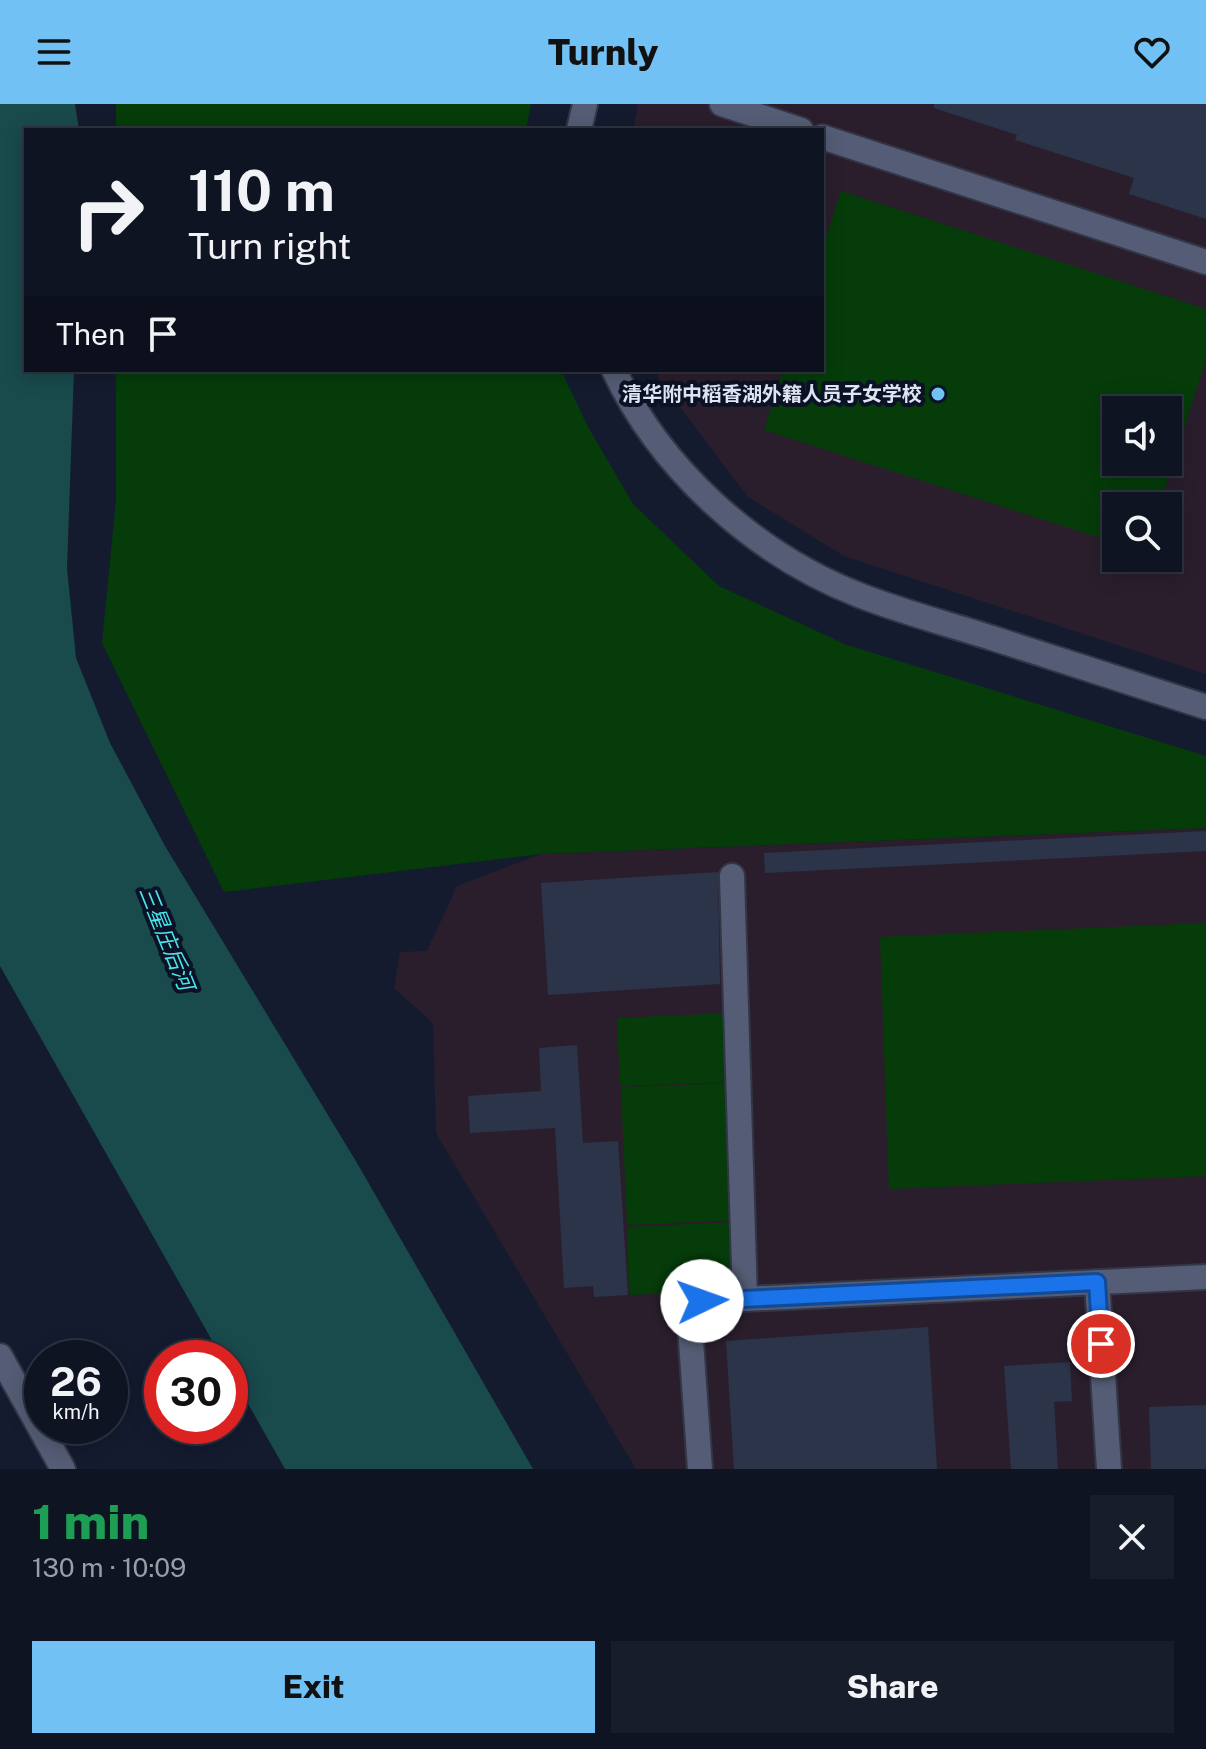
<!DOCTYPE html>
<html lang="en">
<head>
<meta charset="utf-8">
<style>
  body { margin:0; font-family:"Public Sans","Noto Sans SC",sans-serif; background:#181d2b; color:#f1f3f6; height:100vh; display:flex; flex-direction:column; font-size:30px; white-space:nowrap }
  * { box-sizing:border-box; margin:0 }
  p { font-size:26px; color:#9b9ea6 }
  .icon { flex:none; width:44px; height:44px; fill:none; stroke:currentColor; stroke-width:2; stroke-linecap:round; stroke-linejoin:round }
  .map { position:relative; height:1365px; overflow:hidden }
  .sheet { display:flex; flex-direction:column; background:#0f1423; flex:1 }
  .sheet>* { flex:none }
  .hud { position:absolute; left:24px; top:24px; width:800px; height:244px; border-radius:0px; box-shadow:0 4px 20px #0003,0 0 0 2px #2f3341; background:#0f1423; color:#f1f3f6; overflow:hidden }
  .tools { position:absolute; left:1102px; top:292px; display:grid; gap:16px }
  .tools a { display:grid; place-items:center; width:80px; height:80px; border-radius:0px; background:#0f1423; box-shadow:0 4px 20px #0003,0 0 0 2px #2f3341; font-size:40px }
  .speed { position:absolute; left:24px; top:1236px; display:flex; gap:16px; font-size:40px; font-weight:700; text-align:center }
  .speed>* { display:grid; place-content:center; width:104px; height:104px; border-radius:50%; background:#0f1423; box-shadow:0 4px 20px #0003,0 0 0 2px #2f3341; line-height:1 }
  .speed small { font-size:20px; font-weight:400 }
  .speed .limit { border:12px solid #d22; background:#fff; color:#111 }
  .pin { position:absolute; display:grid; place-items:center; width:68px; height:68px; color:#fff; margin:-34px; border:4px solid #fff; border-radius:50%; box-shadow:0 2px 8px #0007 }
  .me { position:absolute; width:88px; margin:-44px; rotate:87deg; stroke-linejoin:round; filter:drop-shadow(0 0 6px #0008) }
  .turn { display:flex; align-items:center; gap:28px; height:168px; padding:0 32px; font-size:36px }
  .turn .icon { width:104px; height:104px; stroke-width:2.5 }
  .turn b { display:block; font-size:56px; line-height:68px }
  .then { display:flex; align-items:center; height:76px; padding:0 32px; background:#0003; gap:16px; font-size:30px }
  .round { display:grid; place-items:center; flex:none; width:84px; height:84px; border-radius:0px; background:#181d2b }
  .overview { display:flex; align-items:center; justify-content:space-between; height:136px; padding:0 32px }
  h1 { font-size:48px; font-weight:800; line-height:60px; color:#1e9e55 }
  .button { display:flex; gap:16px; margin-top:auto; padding:16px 32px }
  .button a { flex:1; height:92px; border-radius:0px; background:#71c1f5; color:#111; font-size:32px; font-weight:800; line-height:92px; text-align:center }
  .button a+a { background:#181d2b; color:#f1f3f6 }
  header { display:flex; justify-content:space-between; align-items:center; height:104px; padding:0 32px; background:#71c1f5; color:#111; font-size:36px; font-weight:800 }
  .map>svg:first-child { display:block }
</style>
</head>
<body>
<header><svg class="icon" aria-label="menu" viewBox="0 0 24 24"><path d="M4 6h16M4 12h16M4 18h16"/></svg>Turnly<svg class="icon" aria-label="heart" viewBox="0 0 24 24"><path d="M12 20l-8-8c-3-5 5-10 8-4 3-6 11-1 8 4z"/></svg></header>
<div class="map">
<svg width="1206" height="1365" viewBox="0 0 1206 1365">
  <rect width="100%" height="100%" fill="#141b2f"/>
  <!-- education -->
  <g fill="#2a1e2c" fill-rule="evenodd">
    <path d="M 638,0 L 1206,0 L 1206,570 L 844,452 L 748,393 L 659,275 L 656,266 L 822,266 L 822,26 L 633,26 ZM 1116,306 L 1168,306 L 1168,358 L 1116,358 ZM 1116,402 L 1168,402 L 1168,454 L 1116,454 Z"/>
    <polygon points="1206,724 1206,1365 636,1365 436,1029 433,919 394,884 400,848 427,847 457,782 541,750"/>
  </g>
  <!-- green -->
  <g fill="#053c09" fill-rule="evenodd">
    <polygon points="116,0 531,0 526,26 116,26"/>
    <path d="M 841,87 L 1206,205 L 1206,255 L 1159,402 L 1116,402 L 1116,439 L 764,326 L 783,266 L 822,266 L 822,145 ZM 1168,306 L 1168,358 L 1116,358 L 1116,306 Z"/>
    <polygon points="116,266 561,266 588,323 633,400 719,482 847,541 1206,652 1206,724 541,750 224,788 102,539 116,396"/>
    <polygon points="1206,819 1206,1072 889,1085 880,833"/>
    <polygon points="731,909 734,978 620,982 617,914"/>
    <polygon points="735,979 740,1116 627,1121 621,983"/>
    <polygon points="740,1118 743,1186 629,1191 627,1123"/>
  </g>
  <!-- water -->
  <polygon fill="#194a4c" points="0,0 75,0 79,26 26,26 26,266 74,266 67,464 76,554 110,639 165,742 357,1059 533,1365 285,1365 230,1268 230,1254 222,1254 0,862"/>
  <!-- building -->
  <g fill="#2c344a">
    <polygon points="934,0 1206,0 1206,115 1129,90 1134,74 1015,36 1017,31 934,4"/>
    <polygon points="1206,727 1206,747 765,769 764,749"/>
    <polygon points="718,768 720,880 548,891 541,779"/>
    <polygon points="577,941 583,1039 618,1037 628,1191 594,1193 593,1182 564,1184 555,1024 470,1029 468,992 541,987 539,944"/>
    <polygon points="928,1223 937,1365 734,1365 726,1237"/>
    <polygon points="1070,1258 1072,1297 1054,1298 1058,1365 1011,1365 1004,1262"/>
    <polygon points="1206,1301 1206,1365 1151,1365 1149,1303"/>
  </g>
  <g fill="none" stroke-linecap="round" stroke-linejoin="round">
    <defs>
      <g id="minor">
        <polyline points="722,0 801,26"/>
        <polyline points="579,26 585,0"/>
        <polyline points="822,33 1206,158"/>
        <path d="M 614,266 C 661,366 756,451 859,491 C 902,508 948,520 992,534 C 1063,557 1135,580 1206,603"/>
        <polyline points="732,772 745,1195"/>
        <polyline points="1097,1178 1109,1365"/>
        <polyline points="0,1252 63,1365"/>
        <polyline points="700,1365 690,1223 702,1197 1206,1173"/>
      </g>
    </defs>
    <!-- minor casing -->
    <use href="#minor" stroke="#333647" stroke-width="28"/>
    <!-- minor -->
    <use href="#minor" stroke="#545d75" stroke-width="24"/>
  </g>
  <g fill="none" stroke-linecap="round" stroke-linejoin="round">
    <defs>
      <polyline id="route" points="702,1197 1097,1178 1101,1240"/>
    </defs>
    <!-- route casing -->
    <use href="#route" stroke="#114b97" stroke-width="20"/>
    <!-- route -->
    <use href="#route" stroke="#1a73e8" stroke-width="14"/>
  </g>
  <!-- markers -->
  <circle fill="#71c1f5" stroke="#0b1225" stroke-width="3" cx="938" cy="290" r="8"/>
  <g text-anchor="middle" stroke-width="8" stroke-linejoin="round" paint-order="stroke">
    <!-- poi labels -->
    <g font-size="20" font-weight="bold" fill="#dfe5f3" stroke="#0b1225" text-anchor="end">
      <text x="922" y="297">清华附中稻香湖外籍人员子女学校</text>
    </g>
    <!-- water labels -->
    <g font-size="22" font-style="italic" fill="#48e6ec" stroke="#0b1225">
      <text transform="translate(167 834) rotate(68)" y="8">三星庄后河</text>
    </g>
  </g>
</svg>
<div class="tools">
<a><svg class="icon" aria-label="sound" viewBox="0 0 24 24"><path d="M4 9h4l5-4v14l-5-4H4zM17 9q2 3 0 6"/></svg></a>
<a><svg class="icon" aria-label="search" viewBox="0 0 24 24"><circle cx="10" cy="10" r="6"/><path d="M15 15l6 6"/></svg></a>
</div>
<div class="speed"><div>26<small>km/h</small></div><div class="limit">30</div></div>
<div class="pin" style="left:1101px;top:1240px;background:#d93025"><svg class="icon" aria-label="arrive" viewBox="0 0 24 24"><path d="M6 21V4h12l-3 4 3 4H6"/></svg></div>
<svg class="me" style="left:702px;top:1197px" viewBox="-20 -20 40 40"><circle r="19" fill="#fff"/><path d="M0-13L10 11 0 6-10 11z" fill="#1a73e8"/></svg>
<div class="hud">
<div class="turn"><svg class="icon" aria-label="right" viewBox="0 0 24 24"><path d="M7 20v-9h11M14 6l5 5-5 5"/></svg><div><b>110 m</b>Turn right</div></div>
<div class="then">Then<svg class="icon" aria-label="arrive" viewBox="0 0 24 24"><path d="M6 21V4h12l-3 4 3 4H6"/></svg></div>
</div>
</div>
<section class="sheet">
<div class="overview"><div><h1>1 min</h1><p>130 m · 10:09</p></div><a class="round"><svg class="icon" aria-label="close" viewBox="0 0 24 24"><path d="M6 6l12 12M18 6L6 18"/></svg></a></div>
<div class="button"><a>Exit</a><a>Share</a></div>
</section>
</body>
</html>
